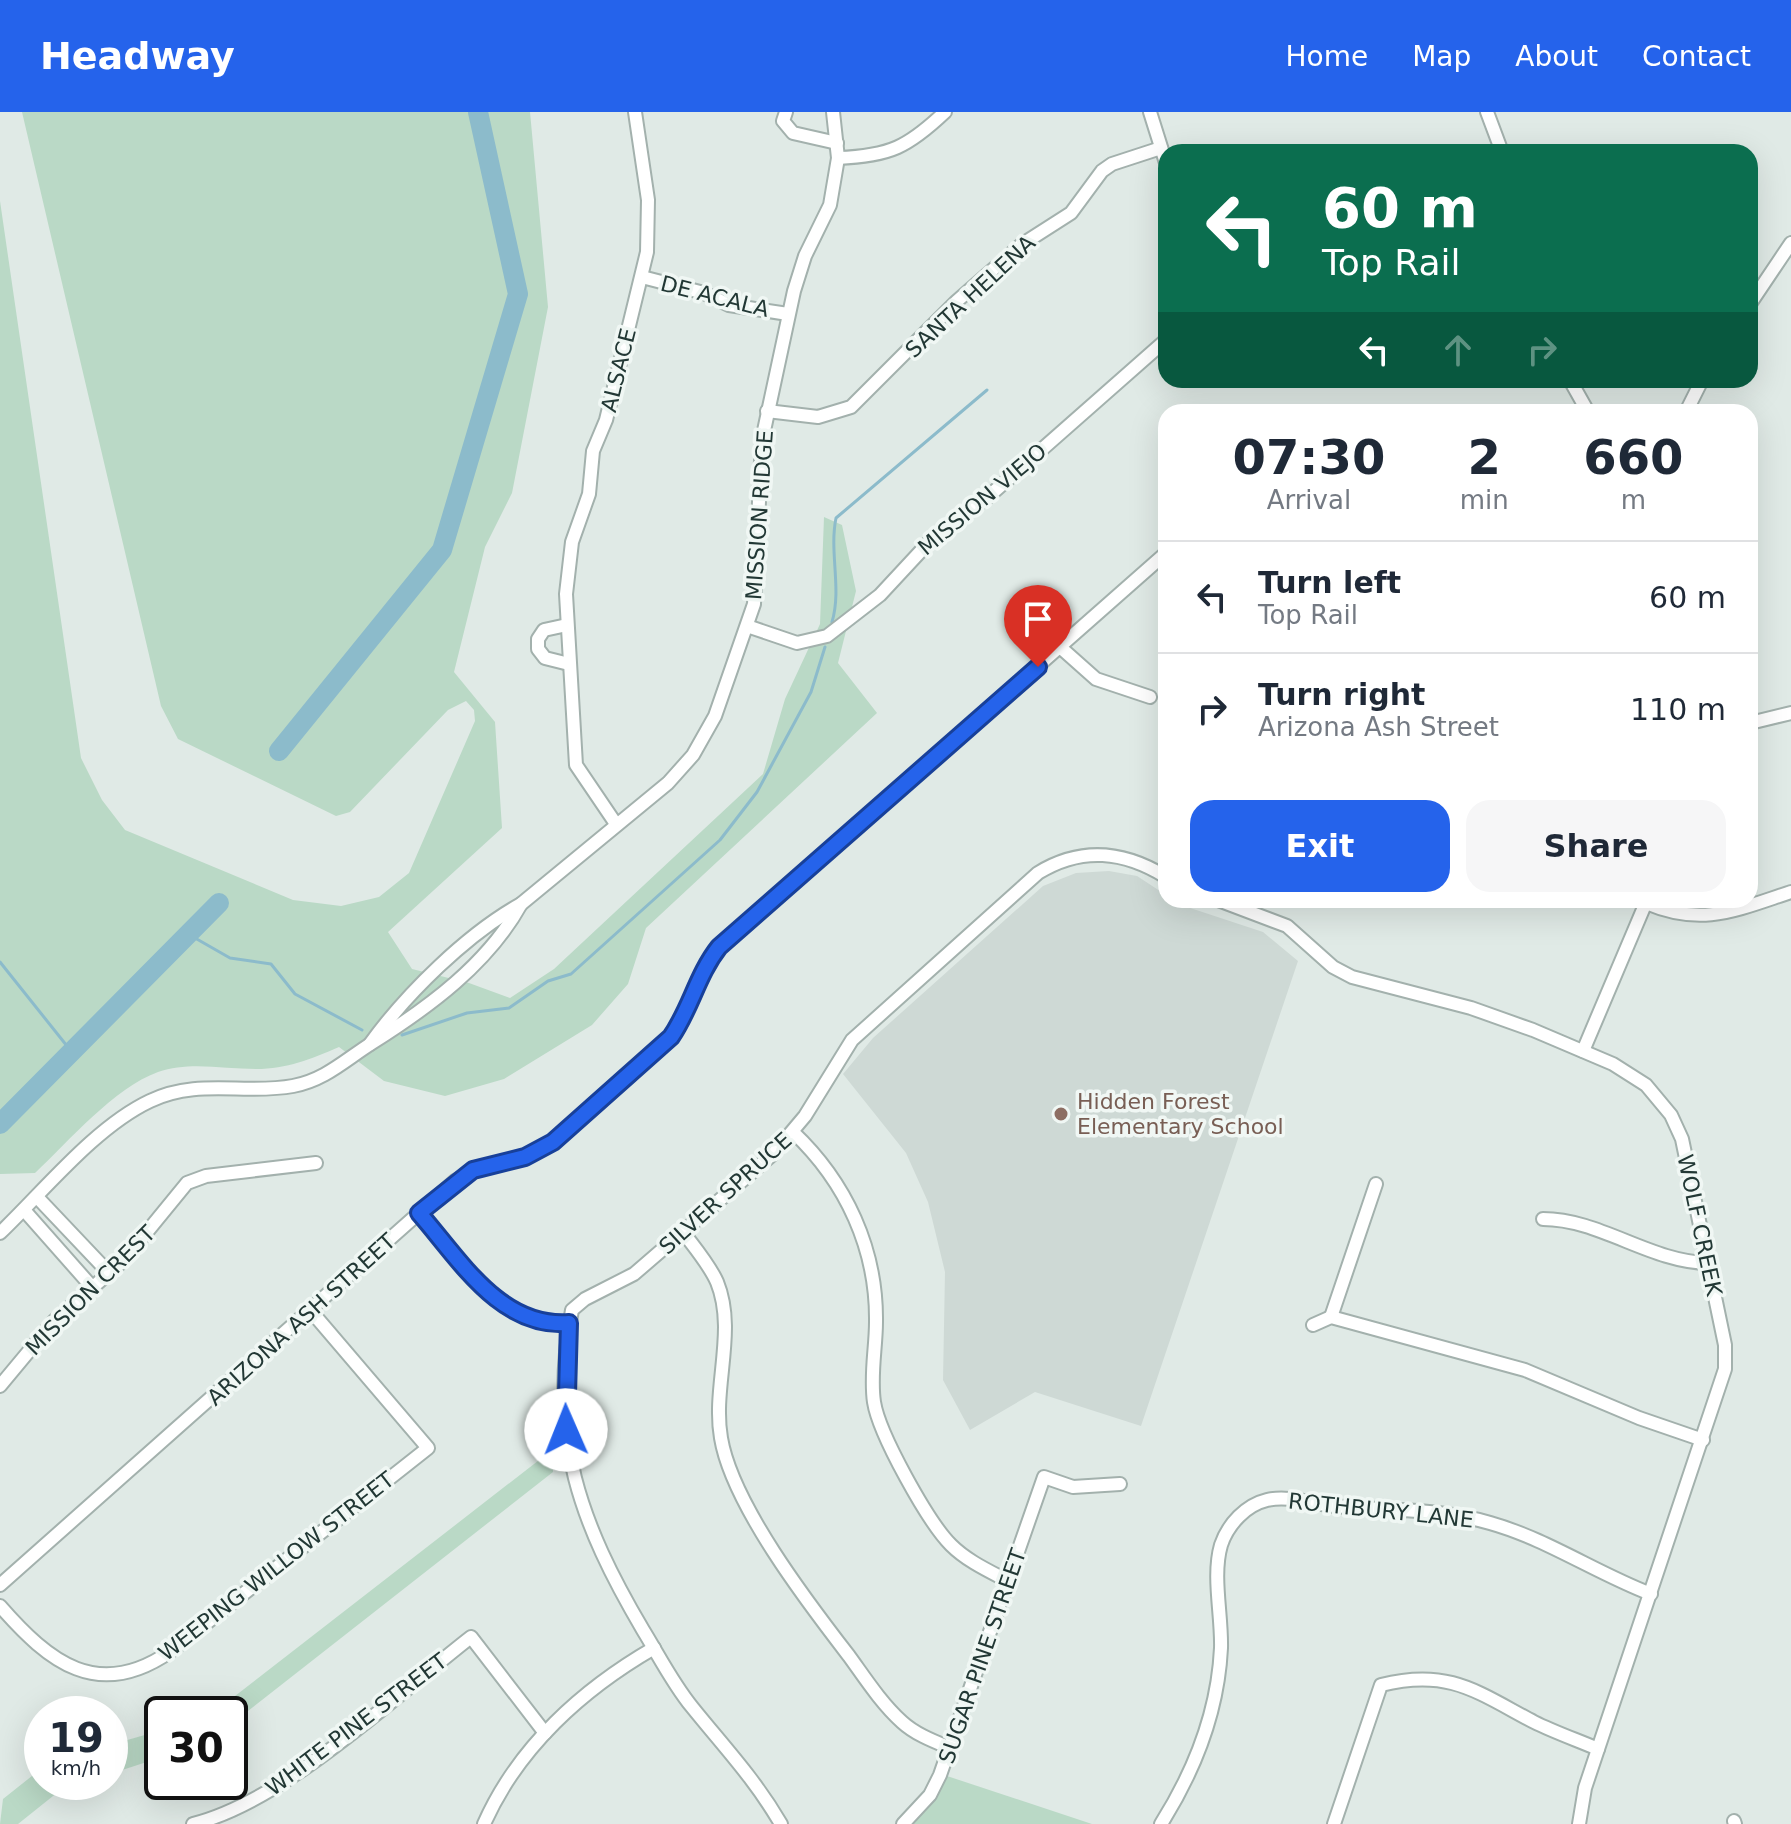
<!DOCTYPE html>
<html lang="en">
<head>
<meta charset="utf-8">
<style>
  body { margin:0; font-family:"DejaVu Sans",sans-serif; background:#f6f6f7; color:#1f2937; height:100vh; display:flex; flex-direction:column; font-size:30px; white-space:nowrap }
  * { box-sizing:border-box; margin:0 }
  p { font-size:26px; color:#747a83 }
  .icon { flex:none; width:44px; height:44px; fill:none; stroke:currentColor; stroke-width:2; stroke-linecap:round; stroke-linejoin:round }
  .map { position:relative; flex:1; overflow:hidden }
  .drawer { position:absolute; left:1158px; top:292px; width:600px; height:504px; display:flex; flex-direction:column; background:#fff; border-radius:24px; box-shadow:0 8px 32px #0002 }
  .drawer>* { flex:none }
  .banner { position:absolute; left:1158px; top:32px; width:600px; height:244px; border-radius:24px; box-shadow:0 8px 32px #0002; background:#0b6e4f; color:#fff; overflow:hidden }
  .speed { position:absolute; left:24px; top:1584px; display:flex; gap:16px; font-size:40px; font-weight:700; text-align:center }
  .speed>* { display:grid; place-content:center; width:104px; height:104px; border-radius:50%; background:#fff; box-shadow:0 8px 32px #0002; line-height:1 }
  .speed small { font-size:20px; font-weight:400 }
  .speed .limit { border:4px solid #111; border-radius:12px; background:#fff; color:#111 }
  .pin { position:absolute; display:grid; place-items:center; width:68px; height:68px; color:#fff; margin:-82px -34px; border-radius:50% 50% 50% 0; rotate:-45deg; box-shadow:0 0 8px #0007 }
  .pin .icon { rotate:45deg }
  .me { position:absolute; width:88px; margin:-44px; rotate:359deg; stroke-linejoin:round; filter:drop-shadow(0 0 6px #0008) }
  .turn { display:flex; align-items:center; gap:28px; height:168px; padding:0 32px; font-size:36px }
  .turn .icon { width:104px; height:104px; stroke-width:2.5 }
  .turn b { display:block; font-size:56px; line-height:68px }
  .lanes { display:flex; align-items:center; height:76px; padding:0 32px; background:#0003; justify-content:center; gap:40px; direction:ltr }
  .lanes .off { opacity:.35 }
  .eta { display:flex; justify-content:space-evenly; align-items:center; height:136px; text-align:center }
  .eta b { font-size:48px; font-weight:700; line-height:56px }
  .cta { display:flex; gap:16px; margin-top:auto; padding:16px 32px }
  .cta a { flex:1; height:92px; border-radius:24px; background:#2563eb; color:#fff; font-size:32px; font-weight:700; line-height:92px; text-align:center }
  .cta a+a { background:#f6f6f7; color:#1f2937 }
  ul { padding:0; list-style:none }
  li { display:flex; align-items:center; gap:24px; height:112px; padding:0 32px; border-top:2px solid #e0e1e3 }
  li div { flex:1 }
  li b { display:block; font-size:30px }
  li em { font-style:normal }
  header { display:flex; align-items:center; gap:48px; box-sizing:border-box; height:112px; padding:0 40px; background:#2563eb; color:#fff }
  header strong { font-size:38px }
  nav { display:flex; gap:44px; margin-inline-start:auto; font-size:28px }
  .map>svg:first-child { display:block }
</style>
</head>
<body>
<header>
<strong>Headway</strong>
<nav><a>Home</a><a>Map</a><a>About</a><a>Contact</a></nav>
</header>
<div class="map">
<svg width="1791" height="1712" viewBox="0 0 1791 1712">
  <rect width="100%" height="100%" fill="#e0eae6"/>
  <!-- built -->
  <polygon fill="#ced9d5" points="1109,759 1137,764 1166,783 1166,788 1263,820 1298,849 1141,1314 1035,1280 970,1318 943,1268 945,1160 928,1090 906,1041 843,962 873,926 1043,774 1076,761"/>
  <!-- green -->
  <g fill="#bad9c6">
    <path d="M 22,0 L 530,0 L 548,195 L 512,381 L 485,435 L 454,560 L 495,610 L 502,716 L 388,820 L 412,857 L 469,871 L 510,886 L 554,857 L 763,662 L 785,587 L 820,512 L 824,405 L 842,413 L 856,479 L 838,551 L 877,601 L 646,816 L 628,872 L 592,913 L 504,967 L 445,984 L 384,969 L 339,935 C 311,947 287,957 256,957 C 224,957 189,949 158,960 C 114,976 69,1029 35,1061 L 0,1062 L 0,89 L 81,646 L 102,688 L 125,718 L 293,788 L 341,794 L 379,785 L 409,761 L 475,609 L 474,598 L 466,589 L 448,598 L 350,700 L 336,704 L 178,627 L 161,594 Z"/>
    <polygon points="552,1338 553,1360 230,1613 230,1602 206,1602 235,1584"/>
    <polygon points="162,1618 162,1645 110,1662 110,1633"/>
    <polygon points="42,1656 42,1670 87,1670 58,1680 18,1712 0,1712 3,1687"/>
    <polygon points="944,1663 1092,1712 910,1712"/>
  </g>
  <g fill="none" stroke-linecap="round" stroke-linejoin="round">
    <!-- stream -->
    <g stroke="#8cbbcb" stroke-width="3">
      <path d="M 832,510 C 842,477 829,440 836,406 L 987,278"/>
      <polyline points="188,822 230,846 271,852 295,882 362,918"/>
      <polyline points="0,850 71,939"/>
      <polyline points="402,923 467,901 509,896 548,869 571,862 720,728 757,680 811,580 825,535"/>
    </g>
    <!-- river -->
    <g stroke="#8cbbcb" stroke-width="20">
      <polyline points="279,639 442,438 518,182 478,0"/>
      <polyline points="0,1012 219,791"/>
    </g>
    <defs>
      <g id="street">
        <polyline points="786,0 783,9 793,21 837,31"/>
        <polyline points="1150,0 1166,51"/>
        <polyline points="1487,0 1502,40"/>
        <path d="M 838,46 C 890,44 908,35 945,0"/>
        <polyline points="642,165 704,181 729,193 788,202"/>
        <polyline points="1750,192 1791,131"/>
        <polyline points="1570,268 1588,300"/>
        <polyline points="767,299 818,305 851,295 957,189 1021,133 1071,101 1102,59 1112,52 1161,36"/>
        <polyline points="1686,300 1702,268"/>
        <polyline points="567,513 544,518 538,527 538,537 545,546 569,552"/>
        <polyline points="747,514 797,531 827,524 880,483 932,427 989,384 1166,228"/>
        <polyline points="1060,535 1096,567 1150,585"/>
        <polyline points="1750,611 1791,601"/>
        <polyline points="616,712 576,653 566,482 572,430 589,382 593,339 606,308 647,140 648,88 635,0"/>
        <polyline points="1218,788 1287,814 1333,855 1352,865 1471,896 1533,918 1613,952 1646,973 1671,1003 1682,1027 1725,1233 1725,1257 1585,1676 1579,1712"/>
        <path d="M 1646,791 C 1702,815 1736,798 1791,780"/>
        <path d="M 370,932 C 406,882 467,822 521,792 L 668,671 L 693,643 L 715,604 L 754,492 L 762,328 L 794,179 L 805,144 L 830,93 L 838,46 L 833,0"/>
        <polyline points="1583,939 1647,788"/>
        <path d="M 793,1020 C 846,1070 877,1137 876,1210 C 876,1236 870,1263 874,1290 C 879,1322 928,1410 951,1433 C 967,1449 989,1459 1008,1469"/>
        <polyline points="37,1085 109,1161"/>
        <polyline points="24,1098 92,1175"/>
        <path d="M 419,1101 C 460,1147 499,1216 569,1211"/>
        <path d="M 1543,1107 C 1600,1107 1650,1150 1708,1151"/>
        <path d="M 683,1120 C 695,1136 709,1152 717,1170 C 737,1219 712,1275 721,1326 C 732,1392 808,1491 849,1544 C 865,1566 881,1591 902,1610 C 915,1622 933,1629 950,1636"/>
        <path d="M 0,1121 C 44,1079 95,1015 150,989 C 198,966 244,983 293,974 C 325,968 345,948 372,931 C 429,895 488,852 521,792"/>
        <polyline points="1331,1205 1376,1072"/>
        <polyline points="1313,1213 1331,1205 1525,1258 1639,1306 1703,1328"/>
        <polyline points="0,1274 54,1209 124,1148 187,1071 206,1064 316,1051"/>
        <path d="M 0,1473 L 455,1069 L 483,1055 L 525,1045 L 553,1030 L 671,925 C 691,896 697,863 719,835 L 1166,441"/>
        <path d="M 0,1494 C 49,1550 98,1590 171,1539 L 428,1336 L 311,1199"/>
        <polyline points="1734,1709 1735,1712"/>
        <path d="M 193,1712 C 285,1689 395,1584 471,1525 L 545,1621"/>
        <path d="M 484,1712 C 518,1635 583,1577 654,1536"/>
        <path d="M 781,1712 C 754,1666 725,1636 692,1595 C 673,1572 659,1544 643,1518 C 580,1411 548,1325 572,1198 L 585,1187 L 634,1162 L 773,1042 L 805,1004 L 852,928 L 1038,761 C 1082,734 1124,739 1166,765"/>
        <polyline points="903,1712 930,1683 940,1663 1044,1365 1073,1375 1120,1372"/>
        <path d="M 1161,1712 C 1195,1658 1218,1599 1221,1536 C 1222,1503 1212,1464 1221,1433 C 1228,1412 1246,1393 1267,1388 C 1289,1383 1312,1392 1334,1394 C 1386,1399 1439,1396 1490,1411 C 1547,1427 1596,1461 1651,1482"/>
        <path d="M 1334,1712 L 1381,1573 C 1449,1556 1477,1580 1534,1610 C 1554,1620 1577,1628 1598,1637"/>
      </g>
    </defs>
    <!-- street casing -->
    <use href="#street" stroke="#a3b1ad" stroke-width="16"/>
    <!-- street -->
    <use href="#street" stroke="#fff" stroke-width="12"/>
  </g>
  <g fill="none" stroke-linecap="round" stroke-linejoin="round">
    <defs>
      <path id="route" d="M 566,1318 L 569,1211 C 500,1216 460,1148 419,1101 L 473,1058 L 525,1045 L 553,1030 L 671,925 C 691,896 697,863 719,835 L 1038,555"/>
    </defs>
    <!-- route casing -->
    <use href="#route" stroke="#184099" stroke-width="20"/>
    <!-- route -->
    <use href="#route" stroke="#2563eb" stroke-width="14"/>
  </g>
  <!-- markers -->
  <circle fill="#8d6e63" stroke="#f0f7f4" stroke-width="3" cx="1061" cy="1002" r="8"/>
  <g text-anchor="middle" stroke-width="7" stroke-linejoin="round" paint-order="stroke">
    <!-- street labels -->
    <g font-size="22" fill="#223835" stroke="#f0f7f4">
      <text transform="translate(715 184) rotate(14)" y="8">DE ACALA</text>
      <text transform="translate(970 184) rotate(-43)" y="8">SANTA HELENA</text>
      <text transform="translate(618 258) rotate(-76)" y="8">ALSACE</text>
      <text transform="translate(982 387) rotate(-40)" y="8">MISSION VIEJO</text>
      <text transform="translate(759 403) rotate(-86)" y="8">MISSION RIDGE</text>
      <text transform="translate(725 1081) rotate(-42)" y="8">SILVER SPRUCE</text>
      <text transform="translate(1700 1113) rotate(78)" y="8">WOLF CREEK</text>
      <text transform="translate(90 1178) rotate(-45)" y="8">MISSION CREST</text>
      <text transform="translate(301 1207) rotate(-42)" y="8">ARIZONA ASH STREET</text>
      <text transform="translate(1381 1398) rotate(6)" y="8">ROTHBURY LANE</text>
      <text transform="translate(276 1454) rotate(-38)" y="8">WEEPING WILLOW STREET</text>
      <text transform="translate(982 1544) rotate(-71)" y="8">SUGAR PINE STREET</text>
      <text transform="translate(356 1612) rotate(-37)" y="8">WHITE PINE STREET</text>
    </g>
    <!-- education labels -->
    <g font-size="22" fill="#785e54" stroke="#f0f7f4" text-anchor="start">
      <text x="1077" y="997">Hidden Forest<tspan x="1077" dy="25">Elementary School</tspan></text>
    </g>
  </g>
</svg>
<div class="speed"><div>19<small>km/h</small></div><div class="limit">30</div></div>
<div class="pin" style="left:1038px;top:555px;background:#d93025"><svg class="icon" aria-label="arrive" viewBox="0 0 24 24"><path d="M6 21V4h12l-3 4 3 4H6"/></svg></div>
<svg class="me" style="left:566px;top:1318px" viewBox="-20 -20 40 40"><circle r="19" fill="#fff"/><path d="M0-13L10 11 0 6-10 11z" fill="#2563eb"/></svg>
<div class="banner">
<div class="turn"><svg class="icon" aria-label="left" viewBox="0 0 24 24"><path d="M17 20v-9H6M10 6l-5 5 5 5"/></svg><div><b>60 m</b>Top Rail</div></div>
<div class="lanes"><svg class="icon" aria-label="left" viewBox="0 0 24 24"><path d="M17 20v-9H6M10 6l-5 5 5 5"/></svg><svg class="icon off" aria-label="ahead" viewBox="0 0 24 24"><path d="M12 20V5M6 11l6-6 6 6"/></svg><svg class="icon off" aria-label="right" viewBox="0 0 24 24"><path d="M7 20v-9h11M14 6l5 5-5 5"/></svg></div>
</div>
<section class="drawer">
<div class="eta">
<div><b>07:30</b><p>Arrival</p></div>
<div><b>2</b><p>min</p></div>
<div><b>660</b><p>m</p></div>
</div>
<ul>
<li><svg class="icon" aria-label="left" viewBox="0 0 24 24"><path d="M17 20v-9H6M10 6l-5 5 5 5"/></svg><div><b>Turn left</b><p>Top Rail</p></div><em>60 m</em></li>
<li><svg class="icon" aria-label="right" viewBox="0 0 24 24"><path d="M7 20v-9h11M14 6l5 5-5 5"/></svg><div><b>Turn right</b><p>Arizona Ash Street</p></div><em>110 m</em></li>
</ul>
<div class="cta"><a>Exit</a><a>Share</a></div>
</section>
</div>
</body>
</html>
